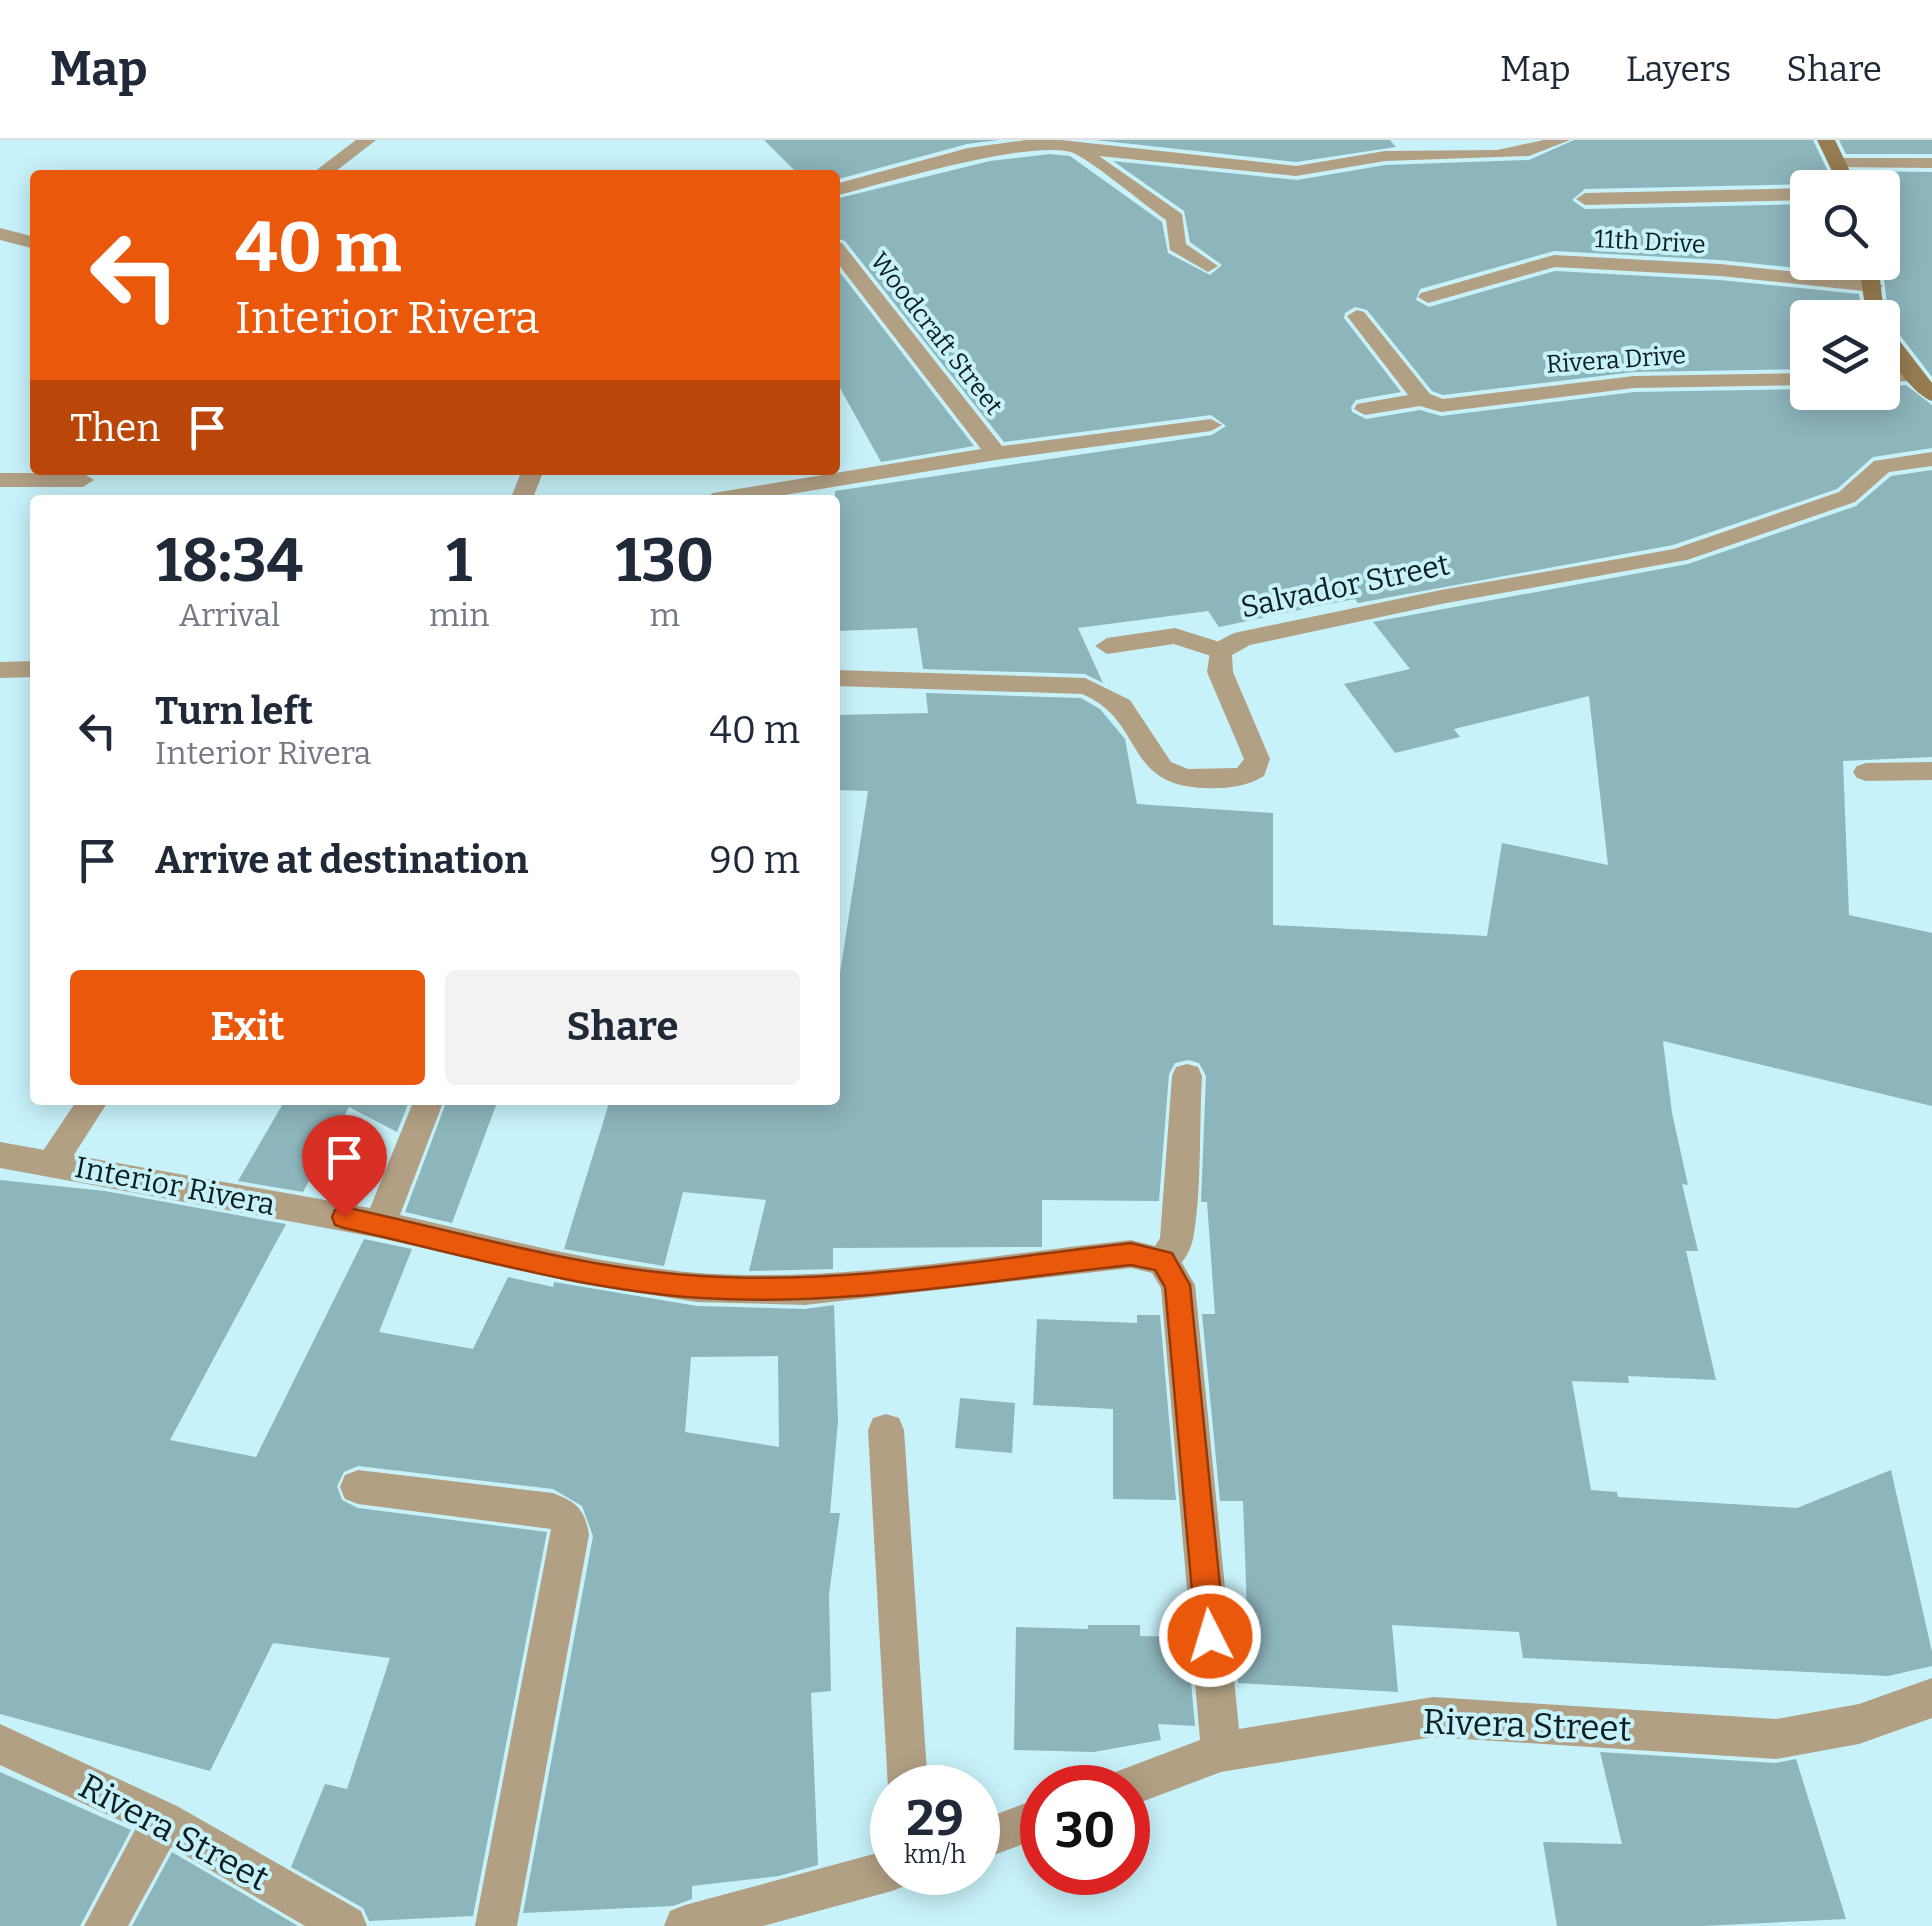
<!DOCTYPE html>
<html lang="en">
<head>
<meta charset="utf-8">
<style>
  body { margin:0; font-family:Bitter,serif; background:#f2f2f3; color:#1f2937; height:100vh; display:flex; flex-direction:column; font-size:38px; white-space:nowrap }
  * { box-sizing:border-box; margin:0 }
  p { font-size:32px; color:#747a83 }
  .icon { flex:none; width:55px; height:55px; fill:none; stroke:currentColor; stroke-width:2; stroke-linecap:round; stroke-linejoin:round }
  .map { position:relative; flex:1; overflow:hidden }
  .details { position:absolute; left:30px; top:355px; width:810px; height:610px; display:flex; flex-direction:column; background:#fff; border-radius:10px; box-shadow:0 5px 25px #0003 }
  .details>* { flex:none }
  .top-card { position:absolute; left:30px; top:30px; width:810px; height:305px; border-radius:10px; box-shadow:0 5px 25px #0003; background:#ea580c; color:#fff; overflow:hidden }
  .fabs { position:absolute; left:1790px; top:30px; display:grid; gap:20px }
  .fabs a { display:grid; place-items:center; width:110px; height:110px; border-radius:10px; background:#fff; box-shadow:0 5px 25px #0003; font-size:50px }
  .speed { position:absolute; left:870px; top:1625px; display:flex; gap:20px; font-size:50px; font-weight:700; text-align:center }
  .speed>* { display:grid; place-content:center; width:130px; height:130px; border-radius:50%; background:#fff; box-shadow:0 5px 25px #0003; line-height:1 }
  .speed small { font-size:25px; font-weight:400 }
  .speed .limit { border:15px solid #d22; background:#fff; color:#111 }
  .pin { position:absolute; display:grid; place-items:center; width:85px; height:85px; color:#fff; margin:-102px -42px; border-radius:50% 50% 50% 0; rotate:-45deg; box-shadow:0 0 10px #0007 }
  .pin .icon { rotate:45deg }
  .me { position:absolute; width:110px; margin:-55px; rotate:355deg; stroke-linejoin:round; filter:drop-shadow(0 0 8px #0008) }
  .turn { display:flex; align-items:center; gap:35px; height:210px; padding:0 40px; font-size:45px }
  .turn .icon { width:130px; height:130px; stroke-width:2.5 }
  .turn b { display:block; font-size:70px; line-height:85px }
  .then { display:flex; align-items:center; height:95px; padding:0 40px; background:#0003; gap:20px; font-size:38px }
  .eta { display:flex; justify-content:space-evenly; align-items:center; height:170px; text-align:center }
  .eta b { font-size:60px; font-weight:700; line-height:70px }
  .action { display:flex; gap:20px; margin-top:auto; padding:20px 40px }
  .action a { flex:1; height:115px; border-radius:10px; background:#ea580c; color:#fff; font-size:40px; font-weight:700; line-height:115px; text-align:center }
  .action a+a { background:#f2f2f3; color:#1f2937 }
  ul { padding:0; list-style:none }
  li { display:flex; align-items:center; gap:30px; height:130px; padding:0 40px }
  li div { flex:1 }
  li b { display:block; font-size:38px }
  li em { font-style:normal }
  header { display:flex; align-items:center; gap:60px; box-sizing:border-box; height:140px; padding:0 50px; background:#fff; border-bottom:2px solid #e0e1e3 }
  header strong { font-size:48px }
  nav { display:flex; gap:55px; margin-inline-start:auto; font-size:35px }
  .map>svg:first-child { display:block }
</style>
</head>
<body>
<header>
<strong>Map</strong>
<nav><a>Map</a><a>Layers</a><a>Share</a></nav>
</header>
<div class="map">
<svg width="1932" height="1786" viewBox="0 0 1932 1786">
  <rect width="100%" height="100%" fill="#c8f2fa"/>
  <!-- building -->
  <g fill="#8db5bc" fill-rule="evenodd">
    <polygon points="764,0 999,0 967,4 835,40 835,35 799,35"/>
    <polygon points="1095,0 1390,0 1396,7 1296,22"/>
    <polygon points="1574,0 1813,0 1836,48 1808,44 1585,49 1572,60 1585,69 1808,64 1808,122 1854,122 1856,134 1720,120 1554,111 1420,149 1416,160 1429,167 1555,131 1720,140 1859,154 1863,178 1808,178 1808,229 1634,232 1443,255 1432,251 1367,170 1355,167 1345,173 1344,178 1401,252 1356,260 1351,267 1352,272 1366,279 1420,270 1441,276 1634,252 1808,249 1808,252 1882,252 1882,247 1906,245 1932,265 1932,308 1873,317 1837,349 1673,405 1358,463 1355,459 1318,466 1219,487 1208,471 1078,488 1103,543 1085,534 923,529 917,488 835,491 835,351 1212,295 1226,286 1211,275 1004,302 845,101 835,98 835,59 990,21 1050,14 1070,16 1162,82 1168,113 1210,135 1222,125 1190,102 1184,71 1113,21 1297,40 1385,25 1529,20"/>
    <polygon points="1839,0 1932,0 1932,14 1846,14"/>
    <polygon points="1854,31 1932,32 1932,237 1889,181 1882,122 1882,48 1862,48"/>
    <polygon points="835,126 974,306 881,322 835,239"/>
    <polygon points="1932,330 1932,617 1843,621 1849,775 1932,793 1932,966 1663,901 1672,973 1688,1045 1682,1044 1698,1111 1686,1111 1716,1240 1628,1236 1629,1243 1572,1241 1591,1350 1617,1352 1618,1357 1797,1368 1891,1330 1932,1512 1932,1526 1888,1536 1523,1518 1519,1492 1392,1485 1398,1552 1238,1543 1234,1498 1248,1498 1243,1361 1220,1361 1202,1174 1215,1174 1207,1062 1201,1062 1206,936 1199,923 1188,920 1175,923 1169,934 1159,1061 1042,1060 1042,1107 833,1108 833,1129 749,1131 766,1060 683,1052 664,1126 564,1109 610,960 835,960 835,866 868,651 835,650 835,575 928,573 926,553 1081,558 1100,569 1125,599 1137,664 1273,673 1273,785 1487,796 1502,703 1608,725 1589,556 1454,589 1460,597 1395,613 1344,544 1410,529 1373,482 1688,424 1856,366 1891,336"/>
    <polygon points="285,960 389,960 408,964 397,992 349,967 303,1052 238,1041"/>
    <polygon points="447,960 498,960 452,1083 405,1072"/>
    <path d="M 0,1040 L 105,1051 L 286,1084 L 170,1300 L 256,1317 L 364,1099 L 412,1109 L 379,1192 L 473,1209 L 508,1137 L 553,1147 L 554,1142 L 697,1166 L 805,1169 L 834,1165 L 838,1281 L 830,1373 L 840,1373 L 829,1454 L 831,1551 L 811,1553 L 818,1725 L 779,1736 L 692,1746 L 692,1759 L 673,1766 L 523,1773 L 593,1396 L 582,1366 L 553,1349 L 358,1326 L 344,1332 L 337,1346 L 342,1360 L 358,1368 L 547,1392 L 473,1776 L 369,1781 L 363,1768 L 291,1727 L 325,1644 L 347,1649 L 390,1518 L 273,1503 L 210,1631 L 0,1574 ZM 778,1216 L 779,1307 L 685,1292 L 691,1217 Z"/>
    <polygon points="1137,1175 1160,1175 1176,1360 1113,1359 1113,1269 1033,1265 1037,1179 1137,1183"/>
    <polygon points="960,1258 1015,1263 1012,1313 955,1308"/>
    <polygon points="1088,1485 1140,1485 1140,1496 1187,1497 1195,1586 1158,1584 1161,1600 1094,1612 1014,1610 1016,1487 1088,1489"/>
    <polygon points="1600,1612 1776,1623 1796,1619 1846,1779 1702,1786 1557,1786 1543,1702 1622,1704"/>
    <polygon points="0,1632 131,1690 80,1786 0,1786"/>
    <polygon points="172,1712 298,1786 132,1786"/>
  </g>
  <g fill="none" stroke-linecap="round" stroke-linejoin="round">
    <!-- lane -->
    <g fill="#b2a084" fill-rule="evenodd">
      <polygon points="1840,18 1932,18 1932,28 1834,27 1831,23"/>
      <polygon points="1808,48 1808,60 1585,65 1576,59 1585,53"/>
      <polygon points="1175,488 1229,505 1232,511 1220,519 1174,504 1107,514 1095,506 1107,498"/>
      <polygon points="1932,622 1932,640 1866,641 1857,638 1853,632 1857,626 1866,623"/>
      <path d="M 1187,924 L 1198,927 L 1202,936 C 1199,984 1202,1053 1193,1099 C 1188,1120 1173,1139 1151,1131 L 1146,1121 L 1160,1098 L 1172,936 L 1176,927 Z"/>
      <polygon points="77,960 109,960 63,1032 52,1036 41,1032 36,1023 41,1014"/>
      <polygon points="886,1274 899,1278 904,1290 928,1648 892,1648 892,1659 888,1648 868,1290 873,1278"/>
    </g>
    <!-- street -->
    <g fill="#b2a084" fill-rule="evenodd">
      <polygon points="356,0 376,0 331,35 310,35"/>
      <path d="M 1026,0 L 1061,0 L 1296,26 L 1385,11 L 1497,10 L 1544,0 L 1570,0 L 1529,16 L 1385,21 L 1296,36 L 1099,16 L 1182,74 L 1186,104 L 1218,126 L 1208,132 L 1170,110 L 1166,80 C 1143,64 1093,21 1071,12 C 1025,0 886,43 835,56 L 835,44 L 968,8 Z"/>
      <polygon points="0,88 35,97 35,109 0,100"/>
      <polygon points="835,101 842,103 1002,306 1211,279 1222,285 1211,291 996,320 754,360 702,360 713,353 981,309 835,120"/>
      <polygon points="1554,115 1720,124 1873,140 1883,146 1873,152 1720,136 1555,127 1428,163 1418,157 1421,153"/>
      <polygon points="1357,170 1364,172 1430,254 1443,259 1634,236 1808,233 1808,245 1634,248 1441,272 1420,266 1365,275 1354,269 1357,264 1408,255 1347,176"/>
      <polygon points="1914,230 1921,232 1924,236 1921,240 1882,243 1882,231"/>
      <path d="M 1932,312 L 1932,326 L 1889,332 L 1855,362 L 1687,420 L 1441,464 L 1250,505 L 1232,515 L 1233,532 L 1270,619 L 1264,636 C 1246,647 1225,649 1204,648 C 1122,645 1146,581 1082,554 L 835,546 L 835,530 L 1085,538 L 1130,560 L 1171,622 L 1188,629 L 1237,628 L 1244,619 L 1207,532 L 1211,505 L 1234,493 L 1441,450 L 1674,409 L 1839,352 L 1874,321 Z"/>
      <polygon points="522,330 544,330 532,360 510,360"/>
      <polygon points="0,333 83,333 94,340 83,347 0,347"/>
      <polygon points="35,521 35,537 0,538 0,522"/>
      <path d="M 414,960 L 444,960 L 400,1075 C 498,1097 598,1125 699,1133 C 842,1143 988,1115 1131,1100 L 1175,1111 L 1195,1145 L 1239,1589 L 1433,1557 L 1776,1579 L 1859,1564 L 1932,1538 L 1932,1578 L 1859,1604 L 1776,1619 L 1433,1597 L 1221,1632 L 1128,1667 L 1128,1648 L 1104,1648 L 1110,1634 L 1200,1600 L 1161,1148 L 1152,1133 L 1131,1128 L 805,1165 L 697,1162 L 577,1143 L 380,1098 L 0,1028 L 0,1002 L 370,1068 Z"/>
      <path d="M 358,1330 L 553,1353 C 577,1362 585,1370 589,1395 L 517,1786 L 475,1786 L 551,1389 L 358,1364 L 345,1359 L 340,1347 L 345,1335 Z"/>
      <polygon points="0,1584 177,1666 361,1771 367,1786 305,1786 171,1707 128,1786 84,1786 136,1688 0,1625"/>
      <polygon points="1042,1657 1042,1697 978,1721 978,1681"/>
      <polygon points="892,1709 892,1732 912,1732 907,1745 892,1751 763,1786 664,1786 670,1771 685,1765"/>
    </g>
    <!-- secondary -->
    <g fill="#977c52" fill-rule="evenodd">
      <polygon points="1817,0 1835,0 1858,48 1840,48"/>
      <path d="M 1858,122 L 1878,122 L 1885,182 L 1932,243 L 1932,261 C 1917,257 1887,220 1883,203 C 1880,197 1882,185 1882,178 L 1867,178 Z"/>
    </g>
  </g>
  <!-- route -->
  <path fill="#ea580c" stroke="#983908" stroke-width="2.5" d="M 344,1067 C 461,1092 581,1129 701,1136 C 844,1145 989,1119 1131,1103 L 1172,1113 L 1190,1145 L 1225,1496 L 1221,1506 L 1210,1510 L 1200,1506 L 1196,1496 L 1165,1147 L 1155,1130 L 1131,1125 C 989,1140 844,1167 701,1158 C 581,1150 461,1114 344,1088 L 335,1085 L 332,1077 L 335,1070 Z"/>
  <g text-anchor="middle" stroke-width="8" stroke-linejoin="round" paint-order="stroke">
    <!-- far-street labels -->
    <g font-size="25" fill="#0e1e21" stroke="#c8f2fa">
      <text transform="translate(1650 101) rotate(3)" y="9">11th Drive</text>
      <text transform="translate(937 193) rotate(52)" y="9">Woodcraft Street</text>
      <text transform="translate(1616 219) rotate(-4)" y="9">Rivera Drive</text>
    </g>
    <!-- street labels -->
    <g font-size="30" fill="#0e1e21" stroke="#c8f2fa">
      <text transform="translate(1345 446) rotate(-12)" y="10">Salvador Street</text>
      <text transform="translate(175 1046) rotate(11)" y="10">Interior Rivera</text>
    </g>
    <!-- near-street labels -->
    <g font-size="35" fill="#0e1e21" stroke="#c8f2fa">
      <text transform="translate(1527 1585) rotate(2)" y="12">Rivera Street</text>
      <text transform="translate(174 1692) rotate(28)" y="12">Rivera Street</text>
    </g>
  </g>
</svg>
<div class="fabs">
<a><svg class="icon" aria-label="search" viewBox="0 0 24 24"><circle cx="10" cy="10" r="6"/><path d="M15 15l6 6"/></svg></a>
<a><svg class="icon" aria-label="layers" viewBox="0 0 24 24"><path d="M12 4l9 5-9 5-9-5zM3 14l9 5 9-5"/></svg></a>
</div>
<div class="speed"><div>29<small>km/h</small></div><div class="limit">30</div></div>
<div class="pin" style="left:344px;top:1077px;background:#d93025"><svg class="icon" aria-label="arrive" viewBox="0 0 24 24"><path d="M6 21V4h12l-3 4 3 4H6"/></svg></div>
<svg class="me" style="left:1210px;top:1496px" viewBox="-20 -20 40 40"><circle r="17" fill="#ea580c" stroke="#fff" stroke-width="3"/><path d="M0-11L8 9 0 5-8 9z" fill="#fff"/></svg>
<div class="top-card">
<div class="turn"><svg class="icon" aria-label="left" viewBox="0 0 24 24"><path d="M17 20v-9H6M10 6l-5 5 5 5"/></svg><div><b>40 m</b>Interior Rivera</div></div>
<div class="then">Then<svg class="icon" aria-label="arrive" viewBox="0 0 24 24"><path d="M6 21V4h12l-3 4 3 4H6"/></svg></div>
</div>
<section class="details">
<div class="eta">
<div><b>18:34</b><p>Arrival</p></div>
<div><b>1</b><p>min</p></div>
<div><b>130</b><p>m</p></div>
</div>
<ul>
<li><svg class="icon" aria-label="left" viewBox="0 0 24 24"><path d="M17 20v-9H6M10 6l-5 5 5 5"/></svg><div><b>Turn left</b><p>Interior Rivera</p></div><em>40 m</em></li>
<li><svg class="icon" aria-label="arrive" viewBox="0 0 24 24"><path d="M6 21V4h12l-3 4 3 4H6"/></svg><div><b>Arrive at destination</b></div><em>90 m</em></li>
</ul>
<div class="action"><a>Exit</a><a>Share</a></div>
</section>
</div>
</body>
</html>
